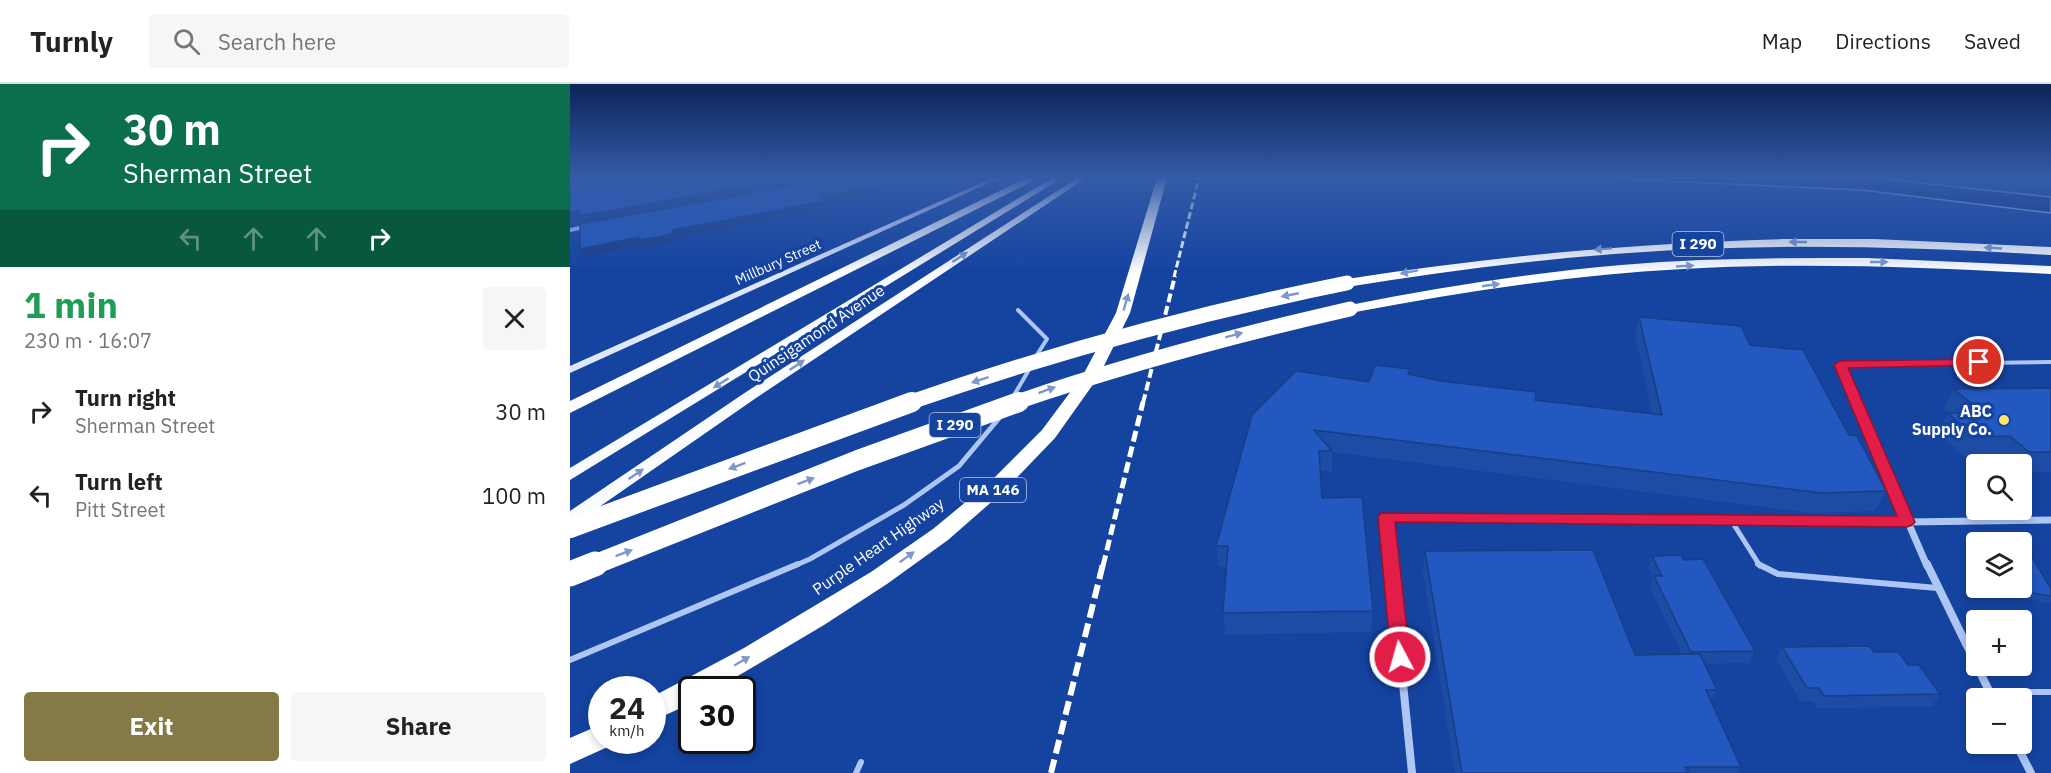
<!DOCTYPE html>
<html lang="en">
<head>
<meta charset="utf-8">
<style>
  body { margin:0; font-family:"IBM Plex Sans",sans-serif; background:#f6f6f6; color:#222; height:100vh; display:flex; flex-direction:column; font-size:22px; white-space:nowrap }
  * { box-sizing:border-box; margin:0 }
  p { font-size:20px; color:#767676 }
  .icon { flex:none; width:33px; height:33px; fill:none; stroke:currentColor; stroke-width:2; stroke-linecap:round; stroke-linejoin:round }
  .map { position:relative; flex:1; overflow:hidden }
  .side { display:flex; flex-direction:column; background:#fff; width:570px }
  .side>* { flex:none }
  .guide { background:#0b6e4f; color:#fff; overflow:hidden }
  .buttons { position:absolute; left:1396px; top:370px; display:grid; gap:12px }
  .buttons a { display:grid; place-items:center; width:66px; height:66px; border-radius:6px; background:#fff; box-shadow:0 3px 9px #0003; font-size:30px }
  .speed { position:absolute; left:18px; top:592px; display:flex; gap:12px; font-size:30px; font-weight:700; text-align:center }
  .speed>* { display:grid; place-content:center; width:78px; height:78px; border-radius:50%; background:#fff; box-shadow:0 3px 9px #0003; line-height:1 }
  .speed small { font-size:15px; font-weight:400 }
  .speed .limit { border:3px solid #111; border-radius:9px; background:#fff; color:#111 }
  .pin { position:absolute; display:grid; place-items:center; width:51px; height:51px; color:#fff; margin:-26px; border:3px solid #fff; border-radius:50%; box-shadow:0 2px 6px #0007 }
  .me { position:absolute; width:66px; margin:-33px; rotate:354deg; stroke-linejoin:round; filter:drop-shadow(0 0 4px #0008) }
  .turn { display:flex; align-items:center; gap:21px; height:126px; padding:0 24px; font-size:27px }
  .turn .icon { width:78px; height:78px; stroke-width:2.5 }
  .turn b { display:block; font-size:42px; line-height:51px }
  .lanes { display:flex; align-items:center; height:57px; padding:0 24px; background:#0003; justify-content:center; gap:30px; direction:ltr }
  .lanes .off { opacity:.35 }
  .round { display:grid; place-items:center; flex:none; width:63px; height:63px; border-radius:6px; background:#f6f6f6 }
  .headline { display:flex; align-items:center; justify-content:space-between; height:102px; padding:0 24px }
  h1 { font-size:36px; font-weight:800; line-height:45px; color:#1e9e55 }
  .cta { display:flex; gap:12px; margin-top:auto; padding:12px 24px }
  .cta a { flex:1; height:69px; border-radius:6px; background:#857945; color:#fff; font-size:24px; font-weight:800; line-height:69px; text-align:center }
  .cta a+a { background:#f6f6f6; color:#222 }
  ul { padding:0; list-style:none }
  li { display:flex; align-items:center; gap:18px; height:84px; padding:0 24px }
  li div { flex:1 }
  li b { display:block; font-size:22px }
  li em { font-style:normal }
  header { display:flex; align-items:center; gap:36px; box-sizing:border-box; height:84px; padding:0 30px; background:#fff; border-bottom:2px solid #e0e0e0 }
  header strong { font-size:28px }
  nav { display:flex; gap:33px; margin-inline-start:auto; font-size:21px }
  .search { width:420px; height:54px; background:#f6f6f6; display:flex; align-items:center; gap:15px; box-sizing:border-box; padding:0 21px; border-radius:6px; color:#767676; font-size:22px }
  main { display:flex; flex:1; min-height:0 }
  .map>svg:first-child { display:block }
</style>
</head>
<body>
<header>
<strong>Turnly</strong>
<div class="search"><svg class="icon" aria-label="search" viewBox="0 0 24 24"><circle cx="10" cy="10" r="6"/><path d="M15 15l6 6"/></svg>Search here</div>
<nav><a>Map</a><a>Directions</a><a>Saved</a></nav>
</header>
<main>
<section class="side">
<div class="guide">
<div class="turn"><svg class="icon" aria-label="right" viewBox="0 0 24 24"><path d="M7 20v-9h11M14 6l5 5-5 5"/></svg><div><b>30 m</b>Sherman Street</div></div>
<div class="lanes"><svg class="icon off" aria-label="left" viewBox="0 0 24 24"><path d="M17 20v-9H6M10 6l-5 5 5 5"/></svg><svg class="icon off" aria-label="ahead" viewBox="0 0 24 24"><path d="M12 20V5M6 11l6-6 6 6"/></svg><svg class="icon off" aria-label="ahead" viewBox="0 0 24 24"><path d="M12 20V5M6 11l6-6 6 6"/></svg><svg class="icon" aria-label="right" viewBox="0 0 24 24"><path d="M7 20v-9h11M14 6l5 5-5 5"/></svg></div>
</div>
<div class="headline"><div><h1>1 min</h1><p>230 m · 16:07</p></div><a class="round"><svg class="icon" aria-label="close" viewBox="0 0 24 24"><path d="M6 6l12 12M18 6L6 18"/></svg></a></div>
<ul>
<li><svg class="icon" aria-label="right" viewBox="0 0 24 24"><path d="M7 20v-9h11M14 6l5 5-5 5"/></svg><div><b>Turn right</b><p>Sherman Street</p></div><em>30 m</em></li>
<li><svg class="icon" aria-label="left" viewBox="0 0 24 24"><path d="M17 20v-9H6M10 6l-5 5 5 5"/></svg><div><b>Turn left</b><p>Pitt Street</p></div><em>100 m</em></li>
</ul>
<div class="cta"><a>Exit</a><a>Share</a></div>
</section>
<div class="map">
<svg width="1481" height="689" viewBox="0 0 1481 689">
  <rect width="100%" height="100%" fill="#1443a0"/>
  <!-- green -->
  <polygon fill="#1c53ba" points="1363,94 1481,95 1481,104"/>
  <!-- water -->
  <polygon fill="#0c317c" stroke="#9fbff7" stroke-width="1.5" points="1027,94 1306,94 1481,113 1481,129 1292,106"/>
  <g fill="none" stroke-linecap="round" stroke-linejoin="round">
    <!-- lane-far2 -->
    <g stroke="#adc6f4" stroke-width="4">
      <polyline points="448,226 477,255 465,274"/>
      <polyline points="1270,281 1481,278"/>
      <polyline points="443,313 460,284"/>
    </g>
    <!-- lane-far1 -->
    <g stroke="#adc6f4" stroke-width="5">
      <polyline points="1161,436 1190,482"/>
      <polyline points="224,482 240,475 334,421 389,382 430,333"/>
    </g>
    <!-- lane -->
    <g stroke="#adc6f4" stroke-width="6">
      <polyline points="1188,480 1208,490 1367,504"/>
      <polyline points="0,576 228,480"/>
      <polyline points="1420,608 1481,608"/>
      <polyline points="286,689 291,678"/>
    </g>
    <!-- street-far3 -->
    <polyline stroke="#adc6f4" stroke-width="4" points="0,146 18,142"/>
    <!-- street-far2 -->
    <polyline stroke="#adc6f4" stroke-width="5" points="1270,281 1287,319"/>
    <!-- street-far1 -->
    <g stroke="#adc6f4" stroke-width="7">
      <polyline points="1286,318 1357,482"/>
      <polyline points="821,482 816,433 1337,438 1481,436"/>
    </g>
    <!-- street -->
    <g stroke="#adc6f4" stroke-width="8">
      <polyline points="821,480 842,689"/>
      <polyline points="1357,480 1423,615"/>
      <polyline points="1446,660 1461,689"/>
    </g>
    <!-- secondary -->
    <polygon fill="#dde7fd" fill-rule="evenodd" points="422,94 430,94 0,289 0,282"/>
    <!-- primary -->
    <g fill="#fafbff" fill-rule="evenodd">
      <polygon points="482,94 492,94 0,396 0,384"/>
      <polygon points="507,94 516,94 186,314 6,439 0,441 0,427 176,308"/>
    </g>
    <!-- highway -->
    <g fill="#fff" fill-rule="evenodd">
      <polygon points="456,94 469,94 0,329 0,317"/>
      <polygon points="587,94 597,94 560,229 529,292 485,354 434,407 378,456 317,500 254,541 144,606 122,606 122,619 82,637 82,613 174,564 301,488 363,445 420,398 472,346 513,291 546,229"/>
      <path d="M 1216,155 L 1304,155 L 1481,163 L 1481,171 C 1363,164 1246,160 1128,165 C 1010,170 893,184 777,203 L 770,199 L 777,195 C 923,172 1068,159 1216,155 Z"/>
      <path d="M 1297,174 L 1481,182 L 1481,190 C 1358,183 1236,178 1113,185 C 1001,191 890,208 780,229 L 773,225 L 780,221 C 870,203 960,189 1051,181 C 1133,174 1215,174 1297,174 Z"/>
      <polygon points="32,640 32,657 43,657 42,661 0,680 0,654"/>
    </g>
    <!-- rail-far3 -->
    <polyline stroke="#fff" stroke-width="3" stroke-dasharray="7 3" stroke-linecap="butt" points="604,193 629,94"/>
    <!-- rail-far2 -->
    <polyline stroke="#fff" stroke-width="4" stroke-dasharray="9 4" stroke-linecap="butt" points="573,319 605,192"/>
    <!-- rail-far1 -->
    <polyline stroke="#fff" stroke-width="5" stroke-dasharray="11 5" stroke-linecap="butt" points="533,482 573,318"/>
    <!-- rail -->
    <polyline stroke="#fff" stroke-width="6" stroke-dasharray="14 6" stroke-linecap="butt" points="481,689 533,480"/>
    <!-- highway-bridge-far2 -->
    <g stroke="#fff" stroke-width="15">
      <path d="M 338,319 C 482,269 628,229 777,199"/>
      <path d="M 444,319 C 555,281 666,251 780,225"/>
    </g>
    <!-- highway-bridge-far1 -->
    <g stroke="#fff" stroke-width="20">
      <polyline points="0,444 342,318"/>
      <polyline points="21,482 288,376 449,318"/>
    </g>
    <!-- highway-bridge -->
    <polyline stroke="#fff" stroke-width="25" points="0,490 25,480"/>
  </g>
  <!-- wall -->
  <g fill="#1d4ca4">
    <polygon points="1069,233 1180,261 1279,351 1316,407 1305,427 1242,429 762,368 762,387 751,387 752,414 803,527 801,548 655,551 653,529 657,483 648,483 646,462 726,287 799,298 839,291 965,316 1082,329 1065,250"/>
    <polygon points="1481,304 1481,388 1452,388 1452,381 1438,381 1428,372 1393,372 1367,348 1378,329 1379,329 1374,324 1384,305"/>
    <polygon points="855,467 1065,571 1112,570 1080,504 1083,495 1078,484 1082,472 1114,476 1185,567 1179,579 1134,580 1147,606 1141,618 1171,683 1168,689 885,689 853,488"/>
    <polygon points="1428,504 1481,505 1481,519 1432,511"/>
    <polygon points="1212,563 1304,568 1338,581 1370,610 1362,623 1247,624 1242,617 1230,617 1206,575"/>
  </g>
  <!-- shaded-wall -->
  <g fill="#183e86">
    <polygon points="221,94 263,94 14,139 11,134 0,136 0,128"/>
    <polygon points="321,99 323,107 256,119 258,125 106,154 107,158 74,164 73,161 15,173 10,165 102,146 251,112"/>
  </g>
  <!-- building -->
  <g fill="#2258bf" stroke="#183e86" stroke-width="1.5">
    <polygon points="0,94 221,94 9,132 9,126 0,128"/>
    <polygon points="267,94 317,94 321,99 251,112 256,117 102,146 103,150 70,156 69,153 10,165 10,140"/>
    <polygon points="1069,233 1171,242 1180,261 1233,266 1279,351 1287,352 1316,407 1252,409 744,346 762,367 749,367 752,414 792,413 803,527 653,529 658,462 646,462 682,331 726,287 799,298 805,281 840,285 838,290 871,297 966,308 965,316 1092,331"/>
    <polygon points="1481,304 1481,368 1459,368 1440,352 1405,353 1378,329 1412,329 1384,305"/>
    <polygon points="1452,462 1459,468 1481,505 1481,512 1436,505 1436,504 1452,504"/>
    <polygon points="1023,466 1065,571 1130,570 1147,606 1136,606 1171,683 1115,683 1118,689 892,689 855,467"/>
    <polygon points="1111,471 1114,476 1133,475 1185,567 1121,568 1084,492 1092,492 1082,472"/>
    <polygon points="1299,562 1304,568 1328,568 1338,581 1349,581 1370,610 1254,612 1249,604 1237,604 1212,563"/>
  </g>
  <!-- one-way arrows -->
  <defs><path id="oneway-solid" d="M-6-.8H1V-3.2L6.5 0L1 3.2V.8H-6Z" transform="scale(1.5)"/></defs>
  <g fill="#7e98cb">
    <use href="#oneway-solid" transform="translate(1228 158) rotate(180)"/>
    <use href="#oneway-solid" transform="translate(1423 164) rotate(-177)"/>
    <use href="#oneway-solid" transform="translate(1033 165) rotate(176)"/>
    <use href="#oneway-solid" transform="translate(1309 178)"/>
    <use href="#oneway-solid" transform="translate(1115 182) rotate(-3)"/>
    <use href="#oneway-solid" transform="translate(839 188) rotate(170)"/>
    <use href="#oneway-solid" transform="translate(921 201) rotate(-8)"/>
    <use href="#oneway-solid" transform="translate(720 211) rotate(169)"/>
    <use href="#oneway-solid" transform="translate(556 218) rotate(-74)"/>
    <use href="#oneway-solid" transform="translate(664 251) rotate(-15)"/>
    <use href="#oneway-solid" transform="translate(410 296) rotate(162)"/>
    <use href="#oneway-solid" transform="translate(477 306) rotate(-20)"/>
    <use href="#oneway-solid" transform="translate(167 382) rotate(160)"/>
    <use href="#oneway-solid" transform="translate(236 397) rotate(-21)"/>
    <use href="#oneway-solid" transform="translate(54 469) rotate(-21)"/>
    <use href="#oneway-solid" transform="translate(337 473) rotate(-36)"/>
    <use href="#oneway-solid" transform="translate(172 577) rotate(-30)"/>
  </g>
  <g fill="#7b96cb">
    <use href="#oneway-solid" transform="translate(390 173) rotate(-33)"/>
    <use href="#oneway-solid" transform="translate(227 281) rotate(-34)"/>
    <use href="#oneway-solid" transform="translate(151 299) rotate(148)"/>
    <use href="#oneway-solid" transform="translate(66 390) rotate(-34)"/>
  </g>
  <!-- sky -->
  <linearGradient id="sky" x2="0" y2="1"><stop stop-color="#0b2558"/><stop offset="0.49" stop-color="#345ba7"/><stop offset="1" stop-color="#345ba7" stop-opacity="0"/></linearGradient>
  <rect width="1481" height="190" fill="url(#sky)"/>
  <!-- route -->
  <polygon fill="#e11d48" stroke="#92132f" stroke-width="1.5" points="1409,275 1413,276 1413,281 1278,284 1345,438 1342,441 1337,443 825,438 840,573 837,578 830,580 824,578 821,573 808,433 811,429 1327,432 1264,281 1270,277"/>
  <!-- markers -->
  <circle fill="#ffe470" stroke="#1443a0" stroke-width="2" cx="1434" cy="336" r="6"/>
  <g text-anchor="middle" stroke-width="6" stroke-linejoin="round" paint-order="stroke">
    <!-- far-street labels -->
    <g font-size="14" fill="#fff" stroke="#1443a0">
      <text transform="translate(208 178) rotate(-24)" y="5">Millbury Street</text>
    </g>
    <!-- shield labels -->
    <g fill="#1443a0" stroke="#b8c7e2" stroke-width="1.5">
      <rect x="1102.5" y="148" width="51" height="24" rx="4.5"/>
      <rect x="359.5" y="329" width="51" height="24" rx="4.5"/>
      <rect x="390" y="394" width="66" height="24" rx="4.5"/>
    </g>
    <g font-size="15" font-weight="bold" fill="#fff">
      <text x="1128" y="165">I 290</text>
      <text x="385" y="346">I 290</text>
      <text x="423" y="411">MA 146</text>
    </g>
    <!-- street labels -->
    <g font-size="16" fill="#fff" stroke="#1443a0">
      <text transform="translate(246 249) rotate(-34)" y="6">Quinsigamond Avenue</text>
      <text transform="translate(308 462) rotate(-35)" y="6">Purple Heart Highway</text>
    </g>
    <!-- poi labels -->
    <g font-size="16" font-weight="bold" fill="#fff" stroke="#1443a0" text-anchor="end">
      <text x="1422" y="333">ABC<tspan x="1422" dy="18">Supply Co.</tspan></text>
    </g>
  </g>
</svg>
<div class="buttons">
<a><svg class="icon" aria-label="search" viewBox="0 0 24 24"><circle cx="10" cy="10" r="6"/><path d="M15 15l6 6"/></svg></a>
<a><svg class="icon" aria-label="layers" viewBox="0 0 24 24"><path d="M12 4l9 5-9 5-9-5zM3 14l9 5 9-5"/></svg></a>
<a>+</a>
<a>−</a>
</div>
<div class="speed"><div>24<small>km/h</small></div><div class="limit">30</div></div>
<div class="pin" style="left:1409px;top:278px;background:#d93025"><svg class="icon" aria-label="arrive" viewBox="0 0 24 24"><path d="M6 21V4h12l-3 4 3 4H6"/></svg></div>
<svg class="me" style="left:830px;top:573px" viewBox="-20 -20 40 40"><circle r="17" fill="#e11d48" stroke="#fff" stroke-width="3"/><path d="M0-11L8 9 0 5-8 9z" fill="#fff"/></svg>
</div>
</main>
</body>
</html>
